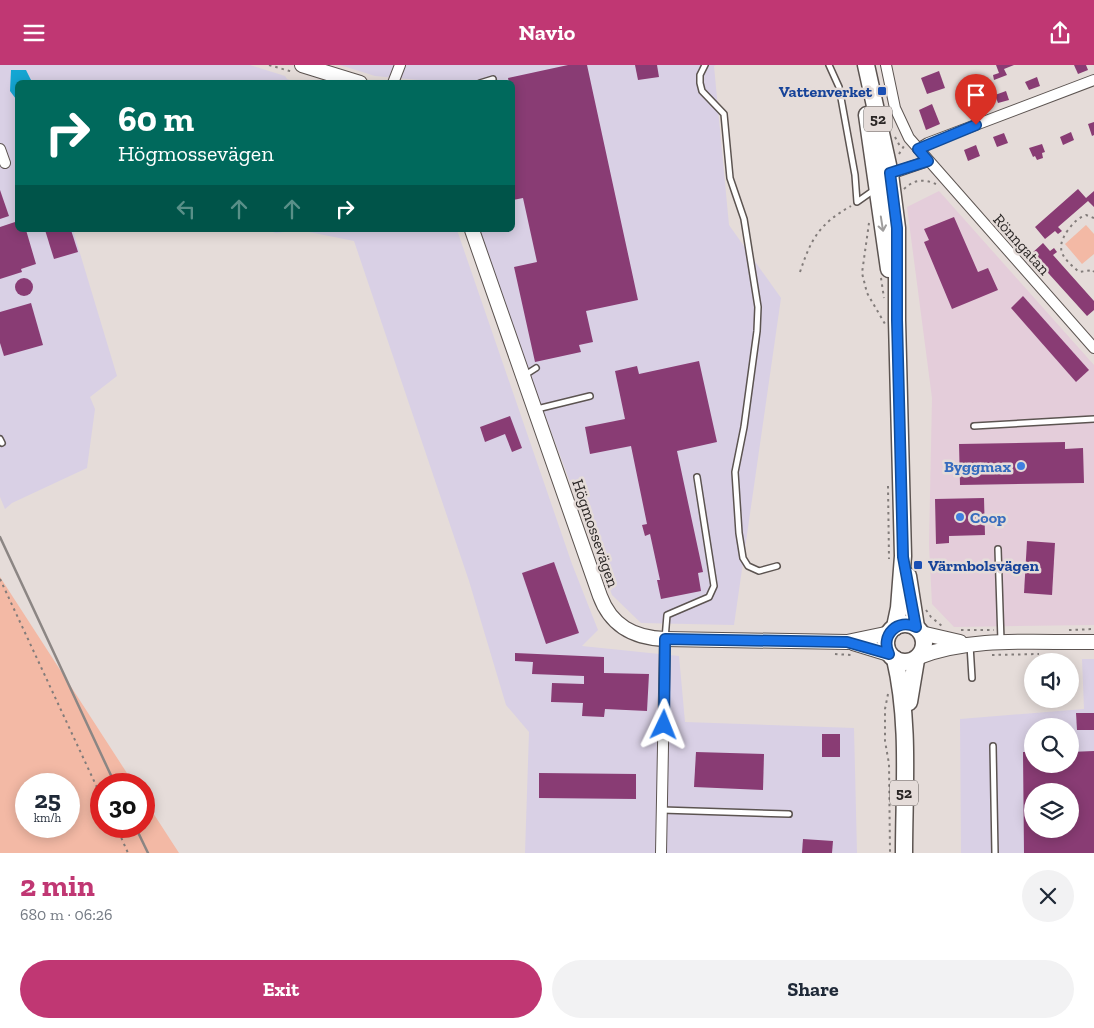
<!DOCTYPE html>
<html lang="en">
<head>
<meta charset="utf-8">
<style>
  body { margin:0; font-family:"Zilla Slab",serif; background:#f2f2f3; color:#1f2937; height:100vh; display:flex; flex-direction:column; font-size:19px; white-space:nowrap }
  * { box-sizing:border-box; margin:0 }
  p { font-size:16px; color:#747a83 }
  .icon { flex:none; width:28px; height:28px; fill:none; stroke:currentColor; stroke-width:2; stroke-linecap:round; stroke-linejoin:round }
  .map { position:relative; height:788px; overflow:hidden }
  .panel { display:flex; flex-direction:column; background:#fff; flex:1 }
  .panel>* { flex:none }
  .banner { position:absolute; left:15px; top:15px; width:500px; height:152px; border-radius:8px; box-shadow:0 2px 12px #0003; background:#00695c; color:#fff; overflow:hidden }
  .tools { position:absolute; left:1024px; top:588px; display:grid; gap:10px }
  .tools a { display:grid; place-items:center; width:55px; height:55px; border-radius:50%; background:#fff; box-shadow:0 2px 12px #0003; font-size:25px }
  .speed { position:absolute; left:15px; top:708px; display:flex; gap:10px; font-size:25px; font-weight:700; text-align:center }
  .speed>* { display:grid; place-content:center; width:65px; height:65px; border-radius:50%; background:#fff; box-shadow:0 2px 12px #0003; line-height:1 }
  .speed small { font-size:12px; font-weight:400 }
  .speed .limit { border:8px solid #d22; background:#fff; color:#111 }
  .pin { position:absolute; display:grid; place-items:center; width:42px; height:42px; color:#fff; margin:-51px -21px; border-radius:50% 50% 50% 0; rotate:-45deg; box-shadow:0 0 5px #0007 }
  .pin .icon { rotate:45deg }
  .me { position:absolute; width:55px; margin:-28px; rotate:2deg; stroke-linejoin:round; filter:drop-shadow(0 0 4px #0008) }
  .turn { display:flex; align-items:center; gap:18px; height:105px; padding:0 20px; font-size:22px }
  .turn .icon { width:65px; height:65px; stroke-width:2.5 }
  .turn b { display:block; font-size:35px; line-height:42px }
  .lanes { display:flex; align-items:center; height:48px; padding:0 20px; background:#0003; justify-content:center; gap:25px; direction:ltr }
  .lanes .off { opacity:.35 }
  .round { display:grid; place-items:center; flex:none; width:52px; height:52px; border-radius:26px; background:#f2f2f3 }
  .headline { display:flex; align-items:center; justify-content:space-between; height:85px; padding:0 20px }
  h1 { font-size:30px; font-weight:700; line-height:38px; color:#c03773 }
  .primary-button { display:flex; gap:10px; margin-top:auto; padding:10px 20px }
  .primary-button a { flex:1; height:58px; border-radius:30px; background:#c03773; color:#fff; font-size:20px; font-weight:700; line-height:58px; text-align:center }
  .primary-button a+a { background:#f2f2f3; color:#1f2937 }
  header { display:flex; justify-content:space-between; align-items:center; height:65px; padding:0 20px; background:#c03773; color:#fff; font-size:22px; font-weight:700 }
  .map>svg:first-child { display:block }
</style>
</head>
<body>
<header><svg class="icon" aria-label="menu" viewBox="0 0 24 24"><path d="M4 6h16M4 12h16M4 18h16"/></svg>Navio<svg class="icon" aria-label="share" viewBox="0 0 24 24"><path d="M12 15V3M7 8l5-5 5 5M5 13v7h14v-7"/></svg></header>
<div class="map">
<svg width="1094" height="788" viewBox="0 0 1094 788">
  <rect width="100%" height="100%" fill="#e5dcd9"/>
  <!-- commercial -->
  <polygon fill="#e4cdda" points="939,126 1094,300 1094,560 954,562 932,539 929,480 932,333 907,142"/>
  <!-- industrial -->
  <g fill="#d9d0e5" fill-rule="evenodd">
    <polygon points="0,0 250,0 285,11 287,14 295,17 302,15 310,17 18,18 18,165 73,165 117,311 90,332 95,344 87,403 12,438 5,444 0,432"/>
    <polygon points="340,0 716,0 714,1 729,160 781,233 734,560 641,558 612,530 476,165 512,165 512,18 420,17 419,15 375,11"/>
    <polygon points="267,165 457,165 572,499 598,565 582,581 679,591 685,657 854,663 857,788 525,788 529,667 506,640 469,516 354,176 299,165 276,168"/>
    <path d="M 1082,594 L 1094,594 L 1094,788 L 961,788 L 960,654 L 1084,644 ZM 1032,661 L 1070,661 L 1070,699 L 1032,699 ZM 1032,726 L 1070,726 L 1070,764 L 1032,764 Z"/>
  </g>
  <!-- green -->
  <g fill="#f3b9a5" fill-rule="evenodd">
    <polygon points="1086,160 1094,169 1094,189 1082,199 1065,179"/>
    <path d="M 0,512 L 134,719 L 101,719 L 101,761 L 144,761 L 144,734 L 179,788 L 0,788 ZM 26,719 L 69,719 L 69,761 L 26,761 Z"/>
  </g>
  <!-- water -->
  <polygon fill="#14a6d3" points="11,5 26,5 32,17 18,18 16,34 10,26"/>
  <!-- building -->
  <g fill="#893c74" fill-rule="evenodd">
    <polygon points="568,0 587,0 638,235 586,246 593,277 579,280 581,287 535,297 514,202 537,197 523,133 513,135 512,131 514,42 512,18 509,18 508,13"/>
    <polygon points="635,0 657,0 659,12 638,15"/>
    <polygon points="996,0 1014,0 1004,4 1007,10 994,15 993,10 999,8"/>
    <polygon points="1074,0 1086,0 1088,5 1078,9"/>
    <polygon points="939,6 945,23 927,29 921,13"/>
    <polygon points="1037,12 1040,21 1029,25 1025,17"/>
    <polygon points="1006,26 1009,35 998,38 995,30"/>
    <polygon points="979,33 983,43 971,48 968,38"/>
    <polygon points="932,39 940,59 926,65 919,45"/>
    <polygon points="1094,57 1094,70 1092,71 1088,59"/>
    <polygon points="1071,67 1074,75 1063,80 1060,72"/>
    <polygon points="1004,68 1008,78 997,82 993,72"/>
    <polygon points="1042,79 1045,87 1042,88 1043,93 1037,95 1035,91 1033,92 1029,83"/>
    <polygon points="976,80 980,91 968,96 964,85"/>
    <polygon points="1078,124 1086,133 1094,126 1094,142 1088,136 1058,162 1062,166 1058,169 1055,166 1045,174 1035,162"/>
    <polygon points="0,125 9,151 0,154"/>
    <polygon points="954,152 978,207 988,203 998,225 952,244 924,177 929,175 924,164"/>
    <polygon points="18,156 18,165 26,165 36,199 21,204 22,207 0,214 0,162"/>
    <polygon points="45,165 71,165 78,187 54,194"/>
    <polygon points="1043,178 1050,186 1054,183 1057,187 1053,190 1094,236 1094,245 1087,251 1031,189"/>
    <circle cx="24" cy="222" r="9"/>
    <polygon points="1023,231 1089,305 1076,317 1011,243"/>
    <polygon points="31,238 43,280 4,291 0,278 0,247"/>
    <polygon points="699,296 717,377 677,386 703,507 698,508 701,526 661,534 657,515 660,515 650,469 645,471 642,460 647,459 631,381 590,389 585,362 625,354 615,306 637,301 639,309"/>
    <polygon points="510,351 522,383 512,387 505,369 485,377 480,362"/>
    <polygon points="1065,377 1065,384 1083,383 1084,418 960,420 959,379"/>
    <polygon points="984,433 985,470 949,471 949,478 936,479 935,434"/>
    <polygon points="1027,476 1055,478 1052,530 1024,528"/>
    <polygon points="554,497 579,568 546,579 522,508"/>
    <polygon points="515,588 604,592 604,608 649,609 647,646 605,644 604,652 582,651 583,638 551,637 552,618 584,619 584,611 532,609 533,597 515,596"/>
    <polygon points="1076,648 1094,648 1094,665 1077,665"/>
    <rect x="822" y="669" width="18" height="23"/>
    <path d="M 1094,686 L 1094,788 L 1024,788 L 1023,687 L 1032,687 L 1032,699 L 1070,699 L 1070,687 ZM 1032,726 L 1070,726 L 1070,764 L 1032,764 Z"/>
    <polygon points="696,687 764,689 763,725 694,722"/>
    <polygon points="539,708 636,709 636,734 539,733"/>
    <polygon points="803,774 833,776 832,788 802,788"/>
  </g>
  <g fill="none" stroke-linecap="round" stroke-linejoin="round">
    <defs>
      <g id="lane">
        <polyline points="705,0 700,10 700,18 702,26 724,49 730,113 744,154 758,242 757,266 744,362 735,407 739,468 743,493 748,501 759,506 777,501"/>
        <polyline points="829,0 839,22 855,110 857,137 874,125"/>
        <polyline points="480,18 493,14"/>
        <polyline points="525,310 536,303"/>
        <polyline points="537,344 590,331"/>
        <polyline points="974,361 1094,354"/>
        <polyline points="0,374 2,378"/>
        <polyline points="998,484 1001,576"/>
        <polyline points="665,574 667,550 709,532 714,521 697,412"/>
        <polyline points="970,580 972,613"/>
        <polyline points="993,681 995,788"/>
        <polyline points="662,745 789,749"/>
      </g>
      <g id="street">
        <polyline points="886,0 895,43 909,73 1094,283"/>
        <polyline points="393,18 400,0"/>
        <polyline points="0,84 5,98"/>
        <polyline points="918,84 928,78 1094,15"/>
        <polyline points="890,109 928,96"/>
        <polyline points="661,788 665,574"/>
      </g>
      <g id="secondary">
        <polyline points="302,0 360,18"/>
        <path d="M 472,165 L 600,531 C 611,561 634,573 665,574 L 847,577 L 890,568"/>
        <polyline points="921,568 960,577"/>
        <polyline points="853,578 889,589"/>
        <path d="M 919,592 C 973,571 1036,578 1094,577"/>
      </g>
      <g id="primary">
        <polyline points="866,0 890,109 897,163 897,255 903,491 899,543 895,562"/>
        <polyline points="867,50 889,204"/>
        <polyline points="908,511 916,562"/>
        <circle cx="905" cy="578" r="19"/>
        <path d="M 895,594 C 910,657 904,724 904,788"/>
        <polyline points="909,637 916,595"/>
      </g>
    </defs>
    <!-- lane casing -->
    <use href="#lane" stroke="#5c5451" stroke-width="8"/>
    <!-- street casing -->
    <use href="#street" stroke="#5c5451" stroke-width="12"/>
    <!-- secondary casing -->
    <use href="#secondary" stroke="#5c5451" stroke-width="16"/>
    <!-- primary casing -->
    <use href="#primary" stroke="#5c5451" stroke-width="19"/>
    <!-- path -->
    <g stroke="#827c7a" stroke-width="2" stroke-dasharray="2.5 4" stroke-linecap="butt">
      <polyline points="269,0 293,7"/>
      <polyline points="895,72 901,83"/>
      <polyline points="899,89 904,81"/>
      <path d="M 904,124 C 914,114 924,114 936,119"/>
      <path d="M 1094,153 L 1086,150 C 1078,153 1073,158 1068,165 C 1054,185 1063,193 1079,207 L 1093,205 L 1094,207"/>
      <polyline points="869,158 862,208 867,228 885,259"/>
      <path d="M 800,207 C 811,174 819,159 851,141"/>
      <polyline points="881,213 884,233"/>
      <polyline points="888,421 889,494"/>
      <polyline points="0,514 101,731"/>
      <polyline points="926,545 931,552 942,561"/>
      <polyline points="961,565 994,565"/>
      <polyline points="1069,565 1094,564"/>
      <polyline points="835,589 851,590"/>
      <polyline points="992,590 1039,589"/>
      <polyline points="888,629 885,644 885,676 889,699 890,788"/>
      <polyline points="116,761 128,788"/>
    </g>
    <!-- lane -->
    <use href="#lane" stroke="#fff" stroke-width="5"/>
    <!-- street -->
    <use href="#street" stroke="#fff" stroke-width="10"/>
    <!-- secondary -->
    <use href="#secondary" stroke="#fff" stroke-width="14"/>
    <!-- primary -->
    <use href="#primary" stroke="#fff" stroke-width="16"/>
    <!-- rail -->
    <g stroke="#8c8684" stroke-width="2.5">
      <polyline points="0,472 115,719"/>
      <polyline points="135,761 148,788"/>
    </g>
  </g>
  <!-- one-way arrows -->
  <defs><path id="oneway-shaft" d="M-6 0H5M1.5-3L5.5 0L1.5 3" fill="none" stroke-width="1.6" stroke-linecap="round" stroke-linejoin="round" transform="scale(1.25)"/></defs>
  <use stroke="#9f9d9d" href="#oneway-shaft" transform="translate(882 159) rotate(81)"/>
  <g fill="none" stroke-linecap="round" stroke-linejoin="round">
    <defs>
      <path id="route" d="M 664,660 L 665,574 L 847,577 L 889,589 C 880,570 898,553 916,562 L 903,492 L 897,255 L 897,163 L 890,108 L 928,96 L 918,84 L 976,60"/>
    </defs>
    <!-- route casing -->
    <use href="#route" stroke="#114b97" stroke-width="12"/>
    <!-- route -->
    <use href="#route" stroke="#1a73e8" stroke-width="9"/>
  </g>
  <!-- markers -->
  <g fill="#1a4fb4" stroke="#e5dcd9" stroke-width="2">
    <rect x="877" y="21" width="10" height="10" rx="2.5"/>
    <rect x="913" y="495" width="10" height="10" rx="2.5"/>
  </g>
  <g fill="#3f7fe0" stroke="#e5dcd9" stroke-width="2">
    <circle cx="1021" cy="401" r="5"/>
    <circle cx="960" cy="452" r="5"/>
  </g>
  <g text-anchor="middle" stroke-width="5" stroke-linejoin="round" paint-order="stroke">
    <!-- shield labels -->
    <g fill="#e5dcd9" stroke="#625d5b" stroke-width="1">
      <rect x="864" y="41.5" width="28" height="25" rx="4"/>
      <rect x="890" y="715.5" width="28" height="25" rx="4"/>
    </g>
    <g font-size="15" font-weight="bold" fill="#2a2625">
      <text x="878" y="59">52</text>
      <text x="904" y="733">52</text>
    </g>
    <!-- transit labels -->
    <g font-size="16" font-weight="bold" fill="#164399" stroke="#e5dcd9" text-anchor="end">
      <text x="872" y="32">Vattenverket</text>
      <text x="928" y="506" text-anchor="start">Värmbolsvägen</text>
    </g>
    <!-- street labels -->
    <g font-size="16" fill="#2a2625" stroke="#e5dcd9">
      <text transform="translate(1022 179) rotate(48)" y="6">Rönngatan</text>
      <text transform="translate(596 468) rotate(71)" y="6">Högmossevägen</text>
    </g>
    <!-- shop labels -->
    <g font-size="16" font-weight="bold" fill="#366cbe" stroke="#e5dcd9" text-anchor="end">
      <text x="1011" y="407">Byggmax</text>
      <text x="970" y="458" text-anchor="start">Coop</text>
    </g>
  </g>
</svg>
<div class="tools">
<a><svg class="icon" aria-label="sound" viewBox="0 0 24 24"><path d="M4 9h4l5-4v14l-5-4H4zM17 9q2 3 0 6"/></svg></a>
<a><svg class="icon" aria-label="search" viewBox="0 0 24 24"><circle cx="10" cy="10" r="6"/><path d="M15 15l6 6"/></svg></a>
<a><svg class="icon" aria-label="layers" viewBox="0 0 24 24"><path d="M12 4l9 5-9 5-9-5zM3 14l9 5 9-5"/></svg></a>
</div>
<div class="speed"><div>25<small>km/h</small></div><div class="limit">30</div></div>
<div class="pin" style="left:976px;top:60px;background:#d93025"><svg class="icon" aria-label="arrive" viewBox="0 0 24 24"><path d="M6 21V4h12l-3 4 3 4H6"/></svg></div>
<svg class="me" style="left:664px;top:660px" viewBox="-20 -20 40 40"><path d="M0-17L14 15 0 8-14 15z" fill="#1a73e8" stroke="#fff" stroke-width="4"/></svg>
<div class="banner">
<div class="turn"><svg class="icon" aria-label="right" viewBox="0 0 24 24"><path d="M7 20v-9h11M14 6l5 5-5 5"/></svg><div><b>60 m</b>Högmossevägen</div></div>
<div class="lanes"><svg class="icon off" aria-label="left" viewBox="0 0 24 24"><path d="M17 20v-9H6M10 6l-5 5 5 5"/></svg><svg class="icon off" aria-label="ahead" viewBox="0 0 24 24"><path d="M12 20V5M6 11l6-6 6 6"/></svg><svg class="icon off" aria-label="ahead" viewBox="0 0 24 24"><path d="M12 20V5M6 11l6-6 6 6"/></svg><svg class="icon" aria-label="right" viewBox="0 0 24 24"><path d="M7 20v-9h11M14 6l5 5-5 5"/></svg></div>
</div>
</div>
<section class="panel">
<div class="headline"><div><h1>2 min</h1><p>680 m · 06:26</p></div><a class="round"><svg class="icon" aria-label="close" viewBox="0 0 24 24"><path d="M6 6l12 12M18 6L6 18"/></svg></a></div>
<div class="primary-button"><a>Exit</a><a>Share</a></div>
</section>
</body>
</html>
